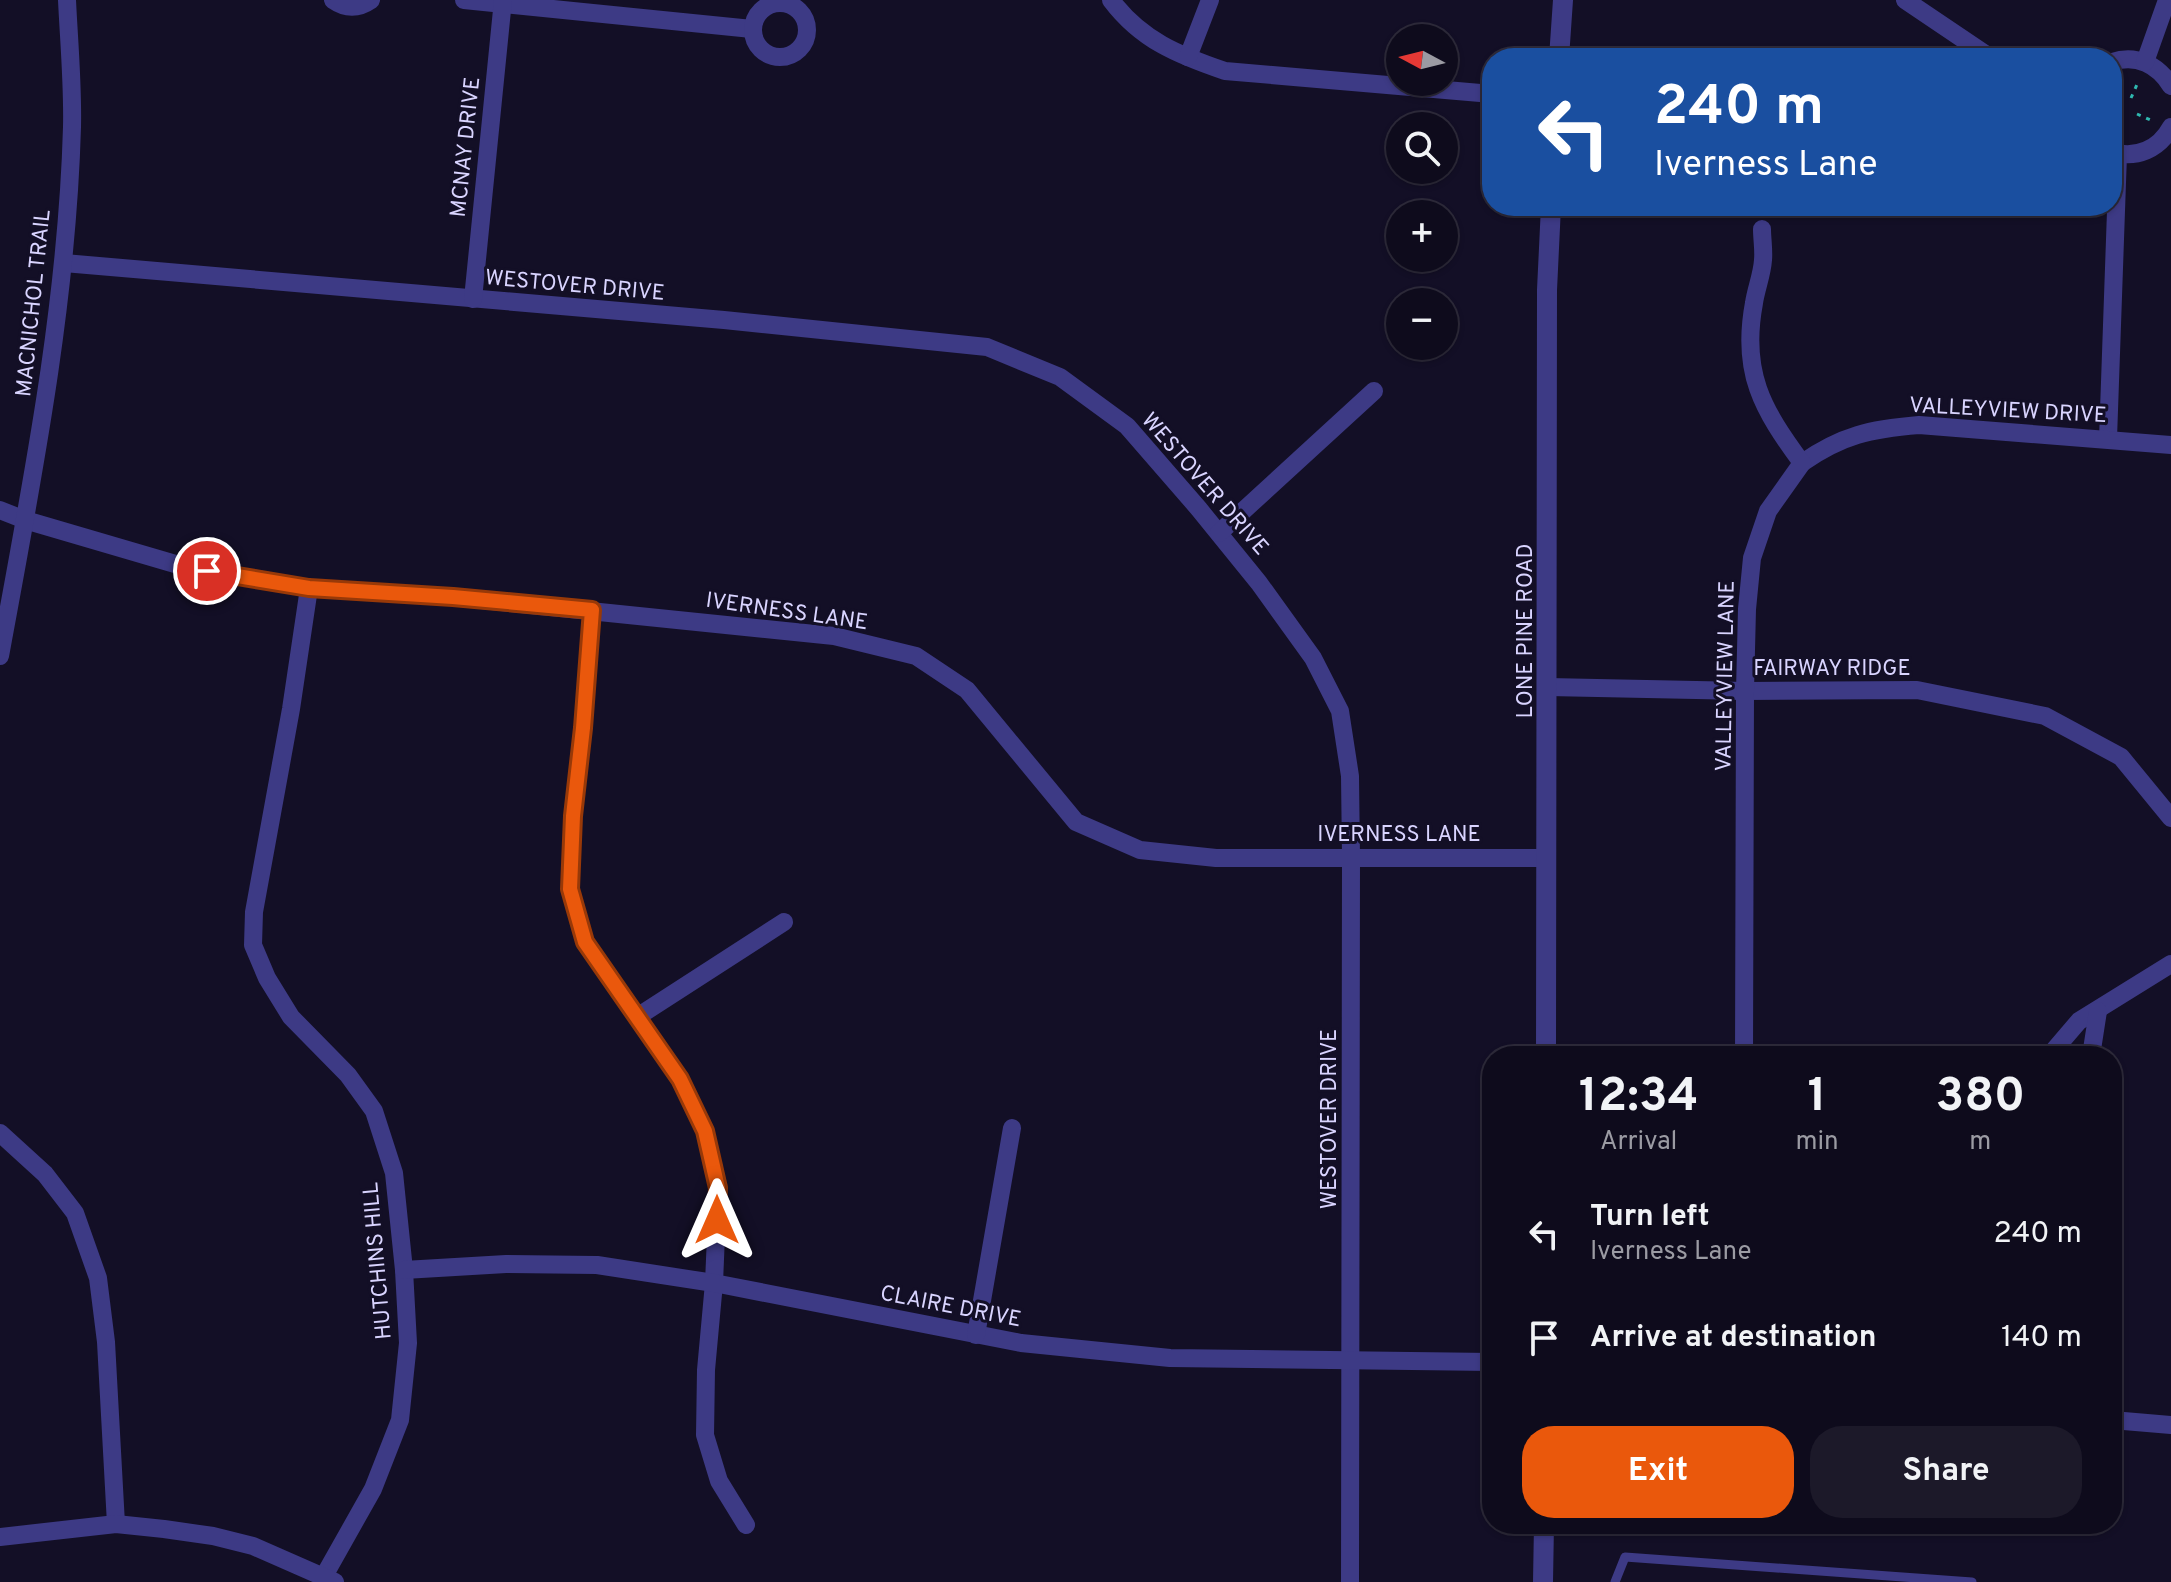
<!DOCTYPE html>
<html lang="en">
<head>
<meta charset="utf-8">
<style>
  body { margin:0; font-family:Overpass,sans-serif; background:#1c1929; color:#f1f3f6; height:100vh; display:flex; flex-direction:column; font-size:30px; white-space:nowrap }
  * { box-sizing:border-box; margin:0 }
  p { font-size:26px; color:#9b9ba3 }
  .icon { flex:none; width:44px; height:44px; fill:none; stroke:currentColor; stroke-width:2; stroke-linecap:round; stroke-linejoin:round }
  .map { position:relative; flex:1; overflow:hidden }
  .side { position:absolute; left:1482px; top:1046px; width:640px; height:488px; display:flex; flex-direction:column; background:#0e0b1c; border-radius:32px; box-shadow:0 2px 6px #0004,0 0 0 2px #2e2b3b }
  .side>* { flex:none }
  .banner { position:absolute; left:1482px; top:48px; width:640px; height:168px; border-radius:32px; box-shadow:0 2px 6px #0004,0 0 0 2px #2e2b3b; background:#1a4fa0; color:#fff; overflow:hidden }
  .needle { width:52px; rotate:277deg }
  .controls { position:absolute; left:1386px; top:24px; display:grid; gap:16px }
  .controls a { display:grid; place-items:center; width:72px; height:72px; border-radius:50%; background:#0e0b1c; box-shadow:0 2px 6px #0004,0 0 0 2px #2e2b3b; font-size:40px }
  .pin { position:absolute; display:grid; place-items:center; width:68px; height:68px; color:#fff; margin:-34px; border:4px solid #fff; border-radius:50%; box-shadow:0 2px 8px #0007 }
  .me { position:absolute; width:88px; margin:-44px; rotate:0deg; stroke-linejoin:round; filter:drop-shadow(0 0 6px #0008) }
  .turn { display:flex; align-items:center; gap:28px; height:168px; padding:0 40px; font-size:36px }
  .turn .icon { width:104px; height:104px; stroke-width:2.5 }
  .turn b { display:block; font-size:56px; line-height:68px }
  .eta { display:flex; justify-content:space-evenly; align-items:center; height:136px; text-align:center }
  .eta b { font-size:48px; font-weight:700; line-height:56px }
  .cta { display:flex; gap:16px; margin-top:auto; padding:16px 40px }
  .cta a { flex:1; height:92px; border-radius:32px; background:#ea580c; color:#fff; font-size:32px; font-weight:700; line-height:92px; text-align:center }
  .cta a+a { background:#1c1929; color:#f1f3f6 }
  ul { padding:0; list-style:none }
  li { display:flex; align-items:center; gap:24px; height:104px; padding:0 40px }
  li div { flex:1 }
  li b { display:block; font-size:30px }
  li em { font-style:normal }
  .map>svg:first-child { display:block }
</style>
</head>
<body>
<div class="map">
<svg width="2171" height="1582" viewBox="0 0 2171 1582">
  <rect width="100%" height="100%" fill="#130f26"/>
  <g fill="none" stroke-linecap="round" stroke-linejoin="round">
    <!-- path -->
    <g stroke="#2fb8b0" stroke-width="3" stroke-dasharray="4 6" stroke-linecap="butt">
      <polyline points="2131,98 2139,80"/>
      <polyline points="2112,104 2115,105"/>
      <polyline points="2137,114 2155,122"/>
      <polyline points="2116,136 2122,120"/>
    </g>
    <!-- service -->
    <polyline stroke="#3d3a85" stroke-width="9" points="1615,1582 1625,1557 1972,1582"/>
    <!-- minor -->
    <g stroke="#3d3a85" stroke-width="18">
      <path d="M 333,0 C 346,9 358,9 371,0"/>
      <polyline points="464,0 752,29"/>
      <path d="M 1111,0 C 1141,40 1178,55 1225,71 L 1492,94"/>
      <polyline points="1905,0 1991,58"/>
      <circle cx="780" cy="30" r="27"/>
      <polyline points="1188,57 1210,0"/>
      <path d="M 2112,62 C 2137,54 2158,65 2171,86"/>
      <polyline points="2145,62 2167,0"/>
      <path d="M 2112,152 C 2137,159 2159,149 2171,127"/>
      <polyline points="64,263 724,320 987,347 1060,377 1127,426 1199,509 1259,583 1313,658 1340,711 1350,776 1351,857 1350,1582"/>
      <polyline points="473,299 503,0"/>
      <polyline points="2108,439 2118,154"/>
      <path d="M 1802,463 C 1842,435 1871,429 1919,425 L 2171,445"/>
      <polyline points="0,510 25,520 182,566 309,588 453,597 834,636 916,656 967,690 1076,822 1140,850 1216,858 1547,858"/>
      <polyline points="1219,533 1374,391"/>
      <polyline points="309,588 291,709 254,912 253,945 267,978 291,1017 348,1075 374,1111 394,1173 404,1270 408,1343 400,1420 373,1489 324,1576"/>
      <polyline points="592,610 583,728 573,816 570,889 585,942 680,1079 705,1131 718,1188 714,1283 706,1370 705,1435 719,1481 746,1525"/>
      <path d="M 0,656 C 32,481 67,306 72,127 C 73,85 69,42 67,0"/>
      <polyline points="1548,687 1745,691 1917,690 2045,716 2121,757 2171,818"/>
      <polyline points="637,1017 784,922"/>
      <path d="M 1744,1056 L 1745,691 L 1747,609 L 1752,558 L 1768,511 L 1802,463 C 1762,409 1741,372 1754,303 C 1756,289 1762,275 1763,260 C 1764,250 1762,239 1762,229"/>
      <polyline points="2051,1056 2055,1049 2079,1021 2171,964"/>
      <polyline points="2091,1056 2098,1011"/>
      <polyline points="0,1133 45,1174 75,1213 98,1278 106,1342 116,1524"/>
      <polyline points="404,1270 506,1264 597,1265 714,1283 1021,1343 1170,1358 1492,1362"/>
      <polyline points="976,1335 1012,1128"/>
      <polyline points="2112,1420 2171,1425"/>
      <polyline points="0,1537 116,1524 164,1529 213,1536 253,1546 335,1582"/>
    </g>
    <!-- tertiary -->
    <g stroke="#3d3a85" stroke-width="20">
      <polyline points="1559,58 1563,0"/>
      <polyline points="1546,1056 1547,290 1551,206"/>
      <polyline points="1543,1582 1544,1524"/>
    </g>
  </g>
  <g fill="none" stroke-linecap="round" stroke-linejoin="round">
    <defs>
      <polyline id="route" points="207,571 309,588 453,597 592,610 583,728 573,816 570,889 585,942 680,1079 705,1131 718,1188 717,1220"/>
    </defs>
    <!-- route casing -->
    <use href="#route" stroke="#983908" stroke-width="20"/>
    <!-- route -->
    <use href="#route" stroke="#ea580c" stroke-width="14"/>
  </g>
  <g text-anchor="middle" stroke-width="6" stroke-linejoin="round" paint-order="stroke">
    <!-- street labels -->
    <g font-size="22" fill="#d9d4ff" stroke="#130f26">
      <text transform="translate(464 147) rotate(-84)" y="8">MCNAY DRIVE</text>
      <text transform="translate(575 284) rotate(5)" y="8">WESTOVER DRIVE</text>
      <text transform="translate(32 303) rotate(-84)" y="8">MACNICHOL TRAIL</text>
      <text transform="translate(2008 409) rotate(3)" y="8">VALLEYVIEW DRIVE</text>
      <text transform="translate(1206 483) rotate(49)" y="8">WESTOVER DRIVE</text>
      <text transform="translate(787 610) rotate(8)" y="8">IVERNESS LANE</text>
      <text transform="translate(1524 631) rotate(-90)" y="8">LONE PINE ROAD</text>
      <text x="1832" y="675">FAIRWAY RIDGE</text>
      <text transform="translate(1724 676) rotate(-89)" y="8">VALLEYVIEW LANE</text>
      <text x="1399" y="841">IVERNESS LANE</text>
      <text transform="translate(1328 1119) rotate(-90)" y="8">WESTOVER DRIVE</text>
      <text transform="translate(376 1261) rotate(-95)" y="8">HUTCHINS HILL</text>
      <text transform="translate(951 1305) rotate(11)" y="8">CLAIRE DRIVE</text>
    </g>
  </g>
</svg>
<div class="controls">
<a><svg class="needle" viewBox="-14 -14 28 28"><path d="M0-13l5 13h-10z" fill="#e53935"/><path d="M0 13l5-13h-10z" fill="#9b9ba3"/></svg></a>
<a><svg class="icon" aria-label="search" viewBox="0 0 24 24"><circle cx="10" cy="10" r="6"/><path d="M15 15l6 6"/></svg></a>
<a>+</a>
<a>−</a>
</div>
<div class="pin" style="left:207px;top:571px;background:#d93025"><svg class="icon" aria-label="arrive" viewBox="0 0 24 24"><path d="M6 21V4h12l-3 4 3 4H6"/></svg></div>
<svg class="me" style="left:717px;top:1220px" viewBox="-20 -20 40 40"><path d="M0-17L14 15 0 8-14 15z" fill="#ea580c" stroke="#fff" stroke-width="4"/></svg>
<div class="banner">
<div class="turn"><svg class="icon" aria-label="left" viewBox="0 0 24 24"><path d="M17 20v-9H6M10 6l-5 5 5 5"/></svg><div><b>240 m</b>Iverness Lane</div></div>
</div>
<section class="side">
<div class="eta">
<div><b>12:34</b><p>Arrival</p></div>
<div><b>1</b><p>min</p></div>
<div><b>380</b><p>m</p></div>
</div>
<ul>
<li><svg class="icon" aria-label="left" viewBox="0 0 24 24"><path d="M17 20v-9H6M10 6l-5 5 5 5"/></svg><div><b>Turn left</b><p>Iverness Lane</p></div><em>240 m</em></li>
<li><svg class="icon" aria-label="arrive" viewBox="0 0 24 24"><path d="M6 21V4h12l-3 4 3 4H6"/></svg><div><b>Arrive at destination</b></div><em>140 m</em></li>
</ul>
<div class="cta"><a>Exit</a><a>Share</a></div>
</section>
</div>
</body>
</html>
